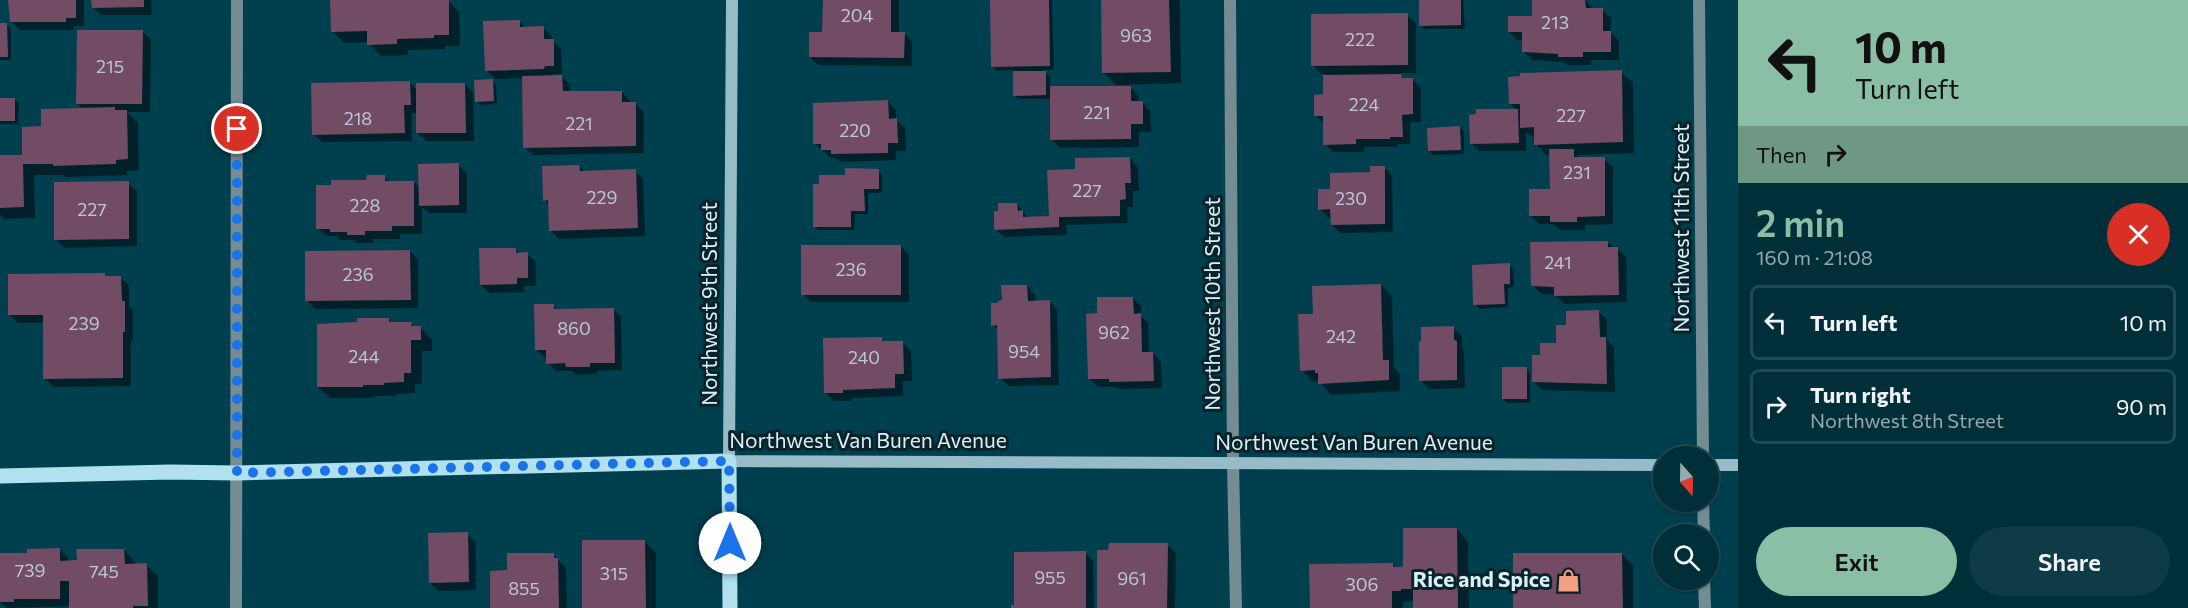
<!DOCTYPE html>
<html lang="en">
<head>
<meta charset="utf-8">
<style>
  body { margin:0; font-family:Commissioner,sans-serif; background:#0e3b45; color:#f1f3f6; height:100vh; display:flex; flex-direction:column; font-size:22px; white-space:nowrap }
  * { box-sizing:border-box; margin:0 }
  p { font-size:20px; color:#95a9af }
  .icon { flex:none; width:33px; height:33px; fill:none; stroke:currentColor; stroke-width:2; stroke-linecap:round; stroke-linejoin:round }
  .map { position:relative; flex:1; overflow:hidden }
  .details { display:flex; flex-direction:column; background:#002f3a; width:450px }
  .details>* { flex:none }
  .guide { background:#8abfa5; color:#111; overflow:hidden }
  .needle { width:39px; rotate:160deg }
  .tools { position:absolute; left:1653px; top:446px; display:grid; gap:12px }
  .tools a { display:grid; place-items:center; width:66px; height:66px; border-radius:50%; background:#002f3a; box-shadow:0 2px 4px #0004,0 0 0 2px #224a54; font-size:30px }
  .pin { position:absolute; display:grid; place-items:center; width:51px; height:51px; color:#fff; margin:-26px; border:3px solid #fff; border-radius:50%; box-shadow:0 2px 6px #0007 }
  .me { position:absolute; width:66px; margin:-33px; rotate:0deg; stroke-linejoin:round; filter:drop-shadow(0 0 4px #0008) }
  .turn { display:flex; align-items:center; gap:21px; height:126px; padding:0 18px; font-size:27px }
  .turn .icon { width:78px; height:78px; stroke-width:2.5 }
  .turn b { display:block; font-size:42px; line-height:51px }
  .then { display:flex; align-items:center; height:57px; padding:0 18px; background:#0003; gap:12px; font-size:22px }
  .round { display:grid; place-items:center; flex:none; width:63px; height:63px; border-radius:32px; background:#0e3b45 }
  .headline { display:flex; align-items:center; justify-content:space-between; height:102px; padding:0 18px }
  h1 { font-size:36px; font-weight:600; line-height:45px; color:#8abfa5 }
  .primary-button { display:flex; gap:12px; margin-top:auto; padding:12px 18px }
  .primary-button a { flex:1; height:69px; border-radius:36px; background:#8abfa5; color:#111; font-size:24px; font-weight:600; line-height:69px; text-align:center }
  .primary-button a+a { background:#0e3b45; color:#f1f3f6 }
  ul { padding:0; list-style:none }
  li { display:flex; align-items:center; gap:18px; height:75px; margin:0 12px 9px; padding:0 6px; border:3px solid #224a54; border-radius:9px }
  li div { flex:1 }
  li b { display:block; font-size:22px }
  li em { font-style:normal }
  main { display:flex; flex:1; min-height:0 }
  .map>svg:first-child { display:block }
</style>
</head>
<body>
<main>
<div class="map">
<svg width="1738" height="608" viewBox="0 0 1738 608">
  <rect width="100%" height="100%" fill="#003f4e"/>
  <!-- shadow -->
  <g fill="#0007">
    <polygon points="10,0 84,0 84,26 74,26 74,30 20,30 12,22"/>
    <polygon points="93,0 151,0 152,15 101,15 93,7"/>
    <polygon points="332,0 448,0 459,12 460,46 445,46 445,49 408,50 408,55 380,56 369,42 344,43 332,31"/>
    <polygon points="824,0 899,0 899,34 904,33 912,42 912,66 818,65 810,57 824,34"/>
    <polygon points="991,0 1052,0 1054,70 1043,70 1050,76 1050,88 1130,87 1139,96 1138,102 1142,102 1150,111 1151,132 1139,132 1139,147 1060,148 1052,140 1052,99 1018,99 1014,95 1014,70 997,71 993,67"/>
    <polygon points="1103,0 1180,0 1181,83 1116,85 1104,73"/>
    <polygon points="1420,0 1463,0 1465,29 1425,29 1421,25"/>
    <polygon points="1539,0 1595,0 1585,0 1594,10 1602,10 1611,18 1611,33 1619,41 1619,60 1591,60 1591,65 1568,65 1564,62 1532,60 1524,52 1524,40 1517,40 1509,31 1534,17"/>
    <polygon points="1407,15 1416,23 1416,73 1399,73 1405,80 1412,79 1421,88 1421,122 1410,122 1410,144 1398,144 1398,147 1364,147 1364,152 1333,152 1325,144 1325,124 1316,116 1325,96 1324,74 1321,74 1313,65"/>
    <polygon points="519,21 526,28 543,28 552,36 552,40 561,49 562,74 553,74 553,77 562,77 570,85 570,93 622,92 630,101 630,103 635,103 644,112 644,153 533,155 525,147 524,78 495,79 486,70"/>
    <polygon points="6,24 11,29 11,60 0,60 0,25"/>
    <polygon points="142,31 151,40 150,112 127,112 138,123 139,170 127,171 127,175 66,177 64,175 34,175 35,218 4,219 0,215 0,157 24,156 43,127 83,109 78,104"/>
    <polygon points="1621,72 1633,83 1634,153 1577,155 1581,159 1604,159 1613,167 1613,224 1585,225 1585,230 1560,230 1553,224 1539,224 1531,216 1552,191 1551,156 1547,156 1536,144 1536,139 1526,132 1526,151 1480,151 1471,143 1518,111 1510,104"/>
    <polygon points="492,81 496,85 497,104 481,105 477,101"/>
    <polygon points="410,83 417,90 465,84 473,93 474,141 426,141 418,133 418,113 412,113 412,141 322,142 313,134"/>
    <polygon points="0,99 15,99 19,104 18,124 0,124"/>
    <polygon points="888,102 896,110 896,120 905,128 906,151 896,151 896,160 841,162 836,158 831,158 815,144"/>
    <polygon points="1460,127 1464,132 1464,154 1433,155 1429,151"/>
    <polygon points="1130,158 1138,167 1139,191 1133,191 1133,207 1127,207 1128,223 1066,225 1067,235 1004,237 996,229 1017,204 1028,218 1050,217 1076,171"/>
    <polygon points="458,165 467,173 467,213 429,213 422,207 422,234 399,234 400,239 373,239 373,243 357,243 353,240 340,240 337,236 326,236 318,228 368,181 384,177 390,182 414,182 420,189"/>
    <polygon points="578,166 585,172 635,171 643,179 645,236 559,239 550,230 549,205 545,200"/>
    <polygon points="1384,167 1392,176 1393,232 1341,233 1332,225 1332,217 1328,218 1320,209 1331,190"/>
    <polygon points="878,171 882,175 882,193 868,193 868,214 855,214 854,230 818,230 814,226 846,176"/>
    <polygon points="128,183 137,191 137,246 64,248 56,239"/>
    <polygon points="1607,242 1626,256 1627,302 1564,304 1556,295 1541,294 1533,285"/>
    <polygon points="901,246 909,255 909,302 811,302 803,294"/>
    <polygon points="515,249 520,254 527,254 536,262 536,286 524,286 525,292 489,293 481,285"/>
    <polygon points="410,251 418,260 418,308 315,309 307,300"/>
    <polygon points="1509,265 1513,269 1514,287 1508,288 1508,307 1479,309 1475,304"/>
    <polygon points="105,275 108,278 121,278 129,286 129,307 133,311 133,340 131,340 131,386 53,387 45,378 44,323 18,323 10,315"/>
    <polygon points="1381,285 1392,297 1394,368 1400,374 1400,391 1331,395 1319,381 1313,382 1302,370"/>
    <polygon points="1027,286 1035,295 1036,302 1049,301 1057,310 1059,385 1008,386 1000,378 999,331 993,325 1000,305"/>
    <polygon points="1133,298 1141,306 1141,316 1148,323 1149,353 1153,353 1161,362 1162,388 1119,389 1116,387 1098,387 1090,379 1099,314"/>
    <polygon points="553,305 558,310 613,309 621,317 622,370 597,371 597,374 575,375 572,371 556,371 548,363 548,358 545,358 536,349"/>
    <polygon points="1599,312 1607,320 1607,340 1614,347 1615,392 1542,390 1534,382 1542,356 1558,345 1568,326"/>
    <polygon points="388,319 393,324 411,324 415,328 420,328 432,339 432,351 422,351 422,384 415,384 415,393 395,394 395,396 373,396 374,398 330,398 318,387"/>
    <polygon points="1453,328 1462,336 1462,348 1464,351 1465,388 1429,389 1421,380"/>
    <polygon points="881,339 886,343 902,342 911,351 912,381 903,381 903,396 851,398 851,401 834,401 826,393"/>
    <polygon points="1526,368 1530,373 1530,403 1507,403 1503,399"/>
    <polygon points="1457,529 1468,541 1469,608 1414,608 1414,601 1403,602 1403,608 1311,608 1392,564 1397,569 1405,569"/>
    <polygon points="467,534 476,542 476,590 439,591 430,583"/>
    <polygon points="645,542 656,553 656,608 584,608"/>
    <polygon points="1167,545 1176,553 1175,608 1098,608"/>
    <polygon points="59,549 68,558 68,562 124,550 135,562 135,565 146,565 158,576 158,608 71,608 71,606 7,608 0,602 0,576 28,554"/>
    <polygon points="1085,553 1093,561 1094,608 1013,608"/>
    <polygon points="1622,554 1633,566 1633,608 1515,608"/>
    <polygon points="553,555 566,568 567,608 492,608 509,572"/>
  </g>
  <!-- building -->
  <g fill="#724c65">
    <polygon points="8,0 76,0 76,18 66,18 66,22 10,22"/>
    <polygon points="91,0 144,0 144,7 92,8"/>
    <polygon points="330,0 449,0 449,35 434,35 434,38 397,39 397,44 367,45 367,31 331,32"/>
    <polygon points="823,0 891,0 891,32 905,32 904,58 809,57 809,32 822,32"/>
    <polygon points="990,0 1049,0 1050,66 991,67"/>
    <polygon points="1101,0 1169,0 1171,72 1102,73"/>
    <polygon points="1419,0 1461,0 1461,25 1419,26"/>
    <polygon points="1532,0 1585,0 1586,8 1603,8 1603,31 1611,31 1611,52 1583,52 1583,57 1558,57 1558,54 1522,52 1522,32 1508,32 1508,16 1532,16"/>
    <polygon points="1408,13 1408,65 1311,66 1311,14"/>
    <polygon points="520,20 520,27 544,26 544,39 554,39 554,66 545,66 544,69 485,71 483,21"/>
    <polygon points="0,23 7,23 8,57 0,57"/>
    <polygon points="77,30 143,30 142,104 76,104"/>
    <polygon points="1622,70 1623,142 1534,145 1534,127 1520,128 1520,104 1509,104 1508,77 1520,76 1520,73"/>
    <polygon points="1013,71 1046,71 1046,95 1013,96"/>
    <polygon points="1401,74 1402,78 1413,78 1413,114 1402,115 1403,137 1390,137 1390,139 1356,139 1356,144 1323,145 1323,116 1314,116 1314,95 1323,94 1323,75"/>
    <polygon points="562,75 563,91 622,91 622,102 636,102 636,146 523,148 522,76"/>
    <polygon points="493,79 494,101 475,102 474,80"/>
    <polygon points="410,81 411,105 404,105 405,133 312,135 311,83"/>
    <polygon points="416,83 465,83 466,133 416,133"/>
    <polygon points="1050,86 1131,86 1131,101 1143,101 1143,124 1131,124 1131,139 1050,140"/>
    <rect x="0" y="98" width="15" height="23"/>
    <polygon points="888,100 889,119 897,118 898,143 888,143 888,153 831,154 831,150 821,150 821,144 813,144 813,103"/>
    <polygon points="115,107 115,110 127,110 128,159 116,160 116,164 53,166 53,164 23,164 24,207 0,208 0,155 22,155 22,127 41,126 41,109"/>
    <polygon points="1476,109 1518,109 1519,143 1470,144 1469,115 1476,114"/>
    <polygon points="1460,126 1461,150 1428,151 1427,128"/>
    <polygon points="1549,149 1574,149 1574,157 1605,157 1605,216 1577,217 1577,222 1550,222 1550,216 1529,216 1529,189 1550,189"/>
    <polygon points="1130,157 1131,183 1125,183 1126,199 1120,200 1120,216 1059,217 1059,227 994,230 994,211 998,211 998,203 1017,203 1018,211 1023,210 1023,217 1049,216 1047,170 1075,169 1075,158"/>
    <polygon points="459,163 459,205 419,206 418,164"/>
    <polygon points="579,165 580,171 636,169 638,228 549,231 548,200 543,201 542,166"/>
    <polygon points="1370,166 1385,166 1385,224 1331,225 1330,209 1318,210 1318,189 1330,189 1330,173 1370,172"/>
    <polygon points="845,168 879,169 879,189 864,189 865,211 851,211 851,227 813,227 813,184 819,184 819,175 845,175"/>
    <polygon points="367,175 385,175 385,181 414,181 414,226 392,226 392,231 365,231 365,235 347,235 347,232 330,232 330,229 316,229 316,185 331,185 331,180 366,180"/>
    <polygon points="129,181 129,239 54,240 54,182"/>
    <polygon points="1608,241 1608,247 1618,247 1619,295 1554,296 1554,287 1531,286 1530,242"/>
    <rect x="801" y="245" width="100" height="50"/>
    <polygon points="479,248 516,248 516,253 528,252 528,278 517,278 517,284 480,285"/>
    <polygon points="410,250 411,300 305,301 305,251"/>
    <polygon points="1510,263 1510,284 1504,284 1505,304 1473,305 1472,265"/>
    <polygon points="105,273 105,276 121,276 122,301 125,301 125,332 123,332 123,378 43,379 43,315 8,315 8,274"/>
    <polygon points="1381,284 1383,360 1389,360 1389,380 1318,384 1318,373 1315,373 1315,370 1300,371 1298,314 1313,314 1312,286"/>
    <polygon points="1001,285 1027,285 1028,301 1050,300 1051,377 998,379 997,325 991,326 991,303 998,303 998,301 1002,300"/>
    <polygon points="1097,297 1133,297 1134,314 1141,313 1142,352 1153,352 1154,381 1109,382 1109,379 1088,379 1086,314 1097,313"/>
    <polygon points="534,304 554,304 554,309 614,308 615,363 590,363 590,367 566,367 565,363 546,364 546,350 535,350"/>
    <polygon points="1599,310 1600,337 1606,337 1607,384 1532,382 1532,355 1540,355 1540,343 1556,343 1556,325 1566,325 1566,311"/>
    <polygon points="357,318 389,318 389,322 412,322 411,326 421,326 421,340 411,340 411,373 404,373 404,382 384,383 384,385 363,385 363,387 317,387 317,324 357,322"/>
    <polygon points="1454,326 1454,340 1457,341 1457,380 1419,381 1419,342 1421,341 1421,327"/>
    <polygon points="882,337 882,341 903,341 904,374 895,374 895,388 843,390 843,393 824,393 823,338"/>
    <rect x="1502" y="367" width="25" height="32"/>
    <polygon points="1403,528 1457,528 1458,608 1413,608 1413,589 1401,589 1401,591 1392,591 1392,608 1310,608 1309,564 1393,563 1393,567 1403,567"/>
    <polygon points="468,532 469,582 429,583 428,533"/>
    <polygon points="582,540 645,540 646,608 582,608"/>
    <polygon points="1109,543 1168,543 1167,608 1097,608 1097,550 1108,550"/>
    <polygon points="60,548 60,561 77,560 76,549 124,549 125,564 147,563 148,606 133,606 133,608 69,608 69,581 60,581 60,599 14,599 14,602 0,602 0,553 27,553 27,549"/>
    <polygon points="1086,551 1086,608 1011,608 1011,605 1014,605 1014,552"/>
    <polygon points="507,553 554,553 554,558 558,558 559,608 490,608 490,571 507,570"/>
    <polygon points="1513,553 1622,553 1623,608 1513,608"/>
  </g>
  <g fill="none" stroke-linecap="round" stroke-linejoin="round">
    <!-- minor -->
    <g stroke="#758c93" stroke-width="12">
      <polyline points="1230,0 1233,463"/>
      <polyline points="1699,0 1703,456"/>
      <polyline points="1703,501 1704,534"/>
      <polyline points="1704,579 1705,608"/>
      <polyline points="236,608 237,0"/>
    </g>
    <!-- tertiary -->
    <polyline stroke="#758c93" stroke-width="12" points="1233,463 1236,608"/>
    <!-- secondary -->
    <g stroke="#97bbc7" stroke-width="12">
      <polyline points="732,0 729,461 1664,465"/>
      <polyline points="1708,465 1738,465"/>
    </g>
    <!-- primary -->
    <polyline stroke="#b1e0ef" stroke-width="15" points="0,476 170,472 236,473 729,461 730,608"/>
  </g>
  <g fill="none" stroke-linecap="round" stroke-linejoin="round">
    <!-- route -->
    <polyline stroke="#1a73e8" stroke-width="10" stroke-dasharray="0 18" points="237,129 237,473 729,461 730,543"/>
  </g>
  <!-- icons -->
  <defs>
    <symbol id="shop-bare" viewBox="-9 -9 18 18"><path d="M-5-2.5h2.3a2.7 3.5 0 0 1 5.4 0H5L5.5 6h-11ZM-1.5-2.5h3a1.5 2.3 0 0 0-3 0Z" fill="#f39f82" stroke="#0c2229" stroke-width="2.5" paint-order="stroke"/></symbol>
  </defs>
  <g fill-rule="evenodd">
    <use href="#shop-bare" x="1552" y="564" width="33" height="33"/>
  </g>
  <g text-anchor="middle" stroke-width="6" stroke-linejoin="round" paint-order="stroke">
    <!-- number labels -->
    <g font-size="18" fill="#bcc8d5">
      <text x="857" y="22">204</text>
      <text x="1555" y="29">213</text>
      <text x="1136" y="42">963</text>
      <text x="1360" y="46">222</text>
      <text x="110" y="73">215</text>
      <text x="1364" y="111">224</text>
      <text x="1097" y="119">221</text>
      <text x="1571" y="122">227</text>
      <text x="358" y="125">218</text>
      <text x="579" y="130">221</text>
      <text x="855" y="137">220</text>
      <text x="1577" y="179">231</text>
      <text x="1087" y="197">227</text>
      <text x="602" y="204">229</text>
      <text x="1351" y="205">230</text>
      <text x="365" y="212">228</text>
      <text x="92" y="216">227</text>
      <text x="1558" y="269">241</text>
      <text x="851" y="276">236</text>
      <text x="358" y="281">236</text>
      <text x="84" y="330">239</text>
      <text x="574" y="335">860</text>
      <text x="1114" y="339">962</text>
      <text x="1341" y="343">242</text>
      <text x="1024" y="358">954</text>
      <text x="364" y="363">244</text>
      <text x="864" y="364">240</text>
      <text x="30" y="577">739</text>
      <text x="104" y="578">745</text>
      <text x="614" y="580">315</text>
      <text x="1050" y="584">955</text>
      <text x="1132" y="585">961</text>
      <text x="1362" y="591">306</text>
      <text x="524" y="595">855</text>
    </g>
    <!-- street labels -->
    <g font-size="21" fill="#d5f1fa" stroke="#0c2229">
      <text transform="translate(1682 228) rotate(-90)" y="7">Northwest 11th Street</text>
      <text transform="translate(710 304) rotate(-90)" y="7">Northwest 9th Street</text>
      <text transform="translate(1213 304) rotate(-90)" y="7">Northwest 10th Street</text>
      <text x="868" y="448">Northwest Van Buren Avenue</text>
      <text x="1354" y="450">Northwest Van Buren Avenue</text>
    </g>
    <!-- poi labels -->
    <g font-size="21" font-weight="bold" fill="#d5f1fa" stroke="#0c2229" text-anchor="end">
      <text x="1550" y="587">Rice and Spice</text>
    </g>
  </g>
</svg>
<div class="tools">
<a><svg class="needle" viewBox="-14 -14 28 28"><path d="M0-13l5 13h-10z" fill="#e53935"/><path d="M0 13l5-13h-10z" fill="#95a9af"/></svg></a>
<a><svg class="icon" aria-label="search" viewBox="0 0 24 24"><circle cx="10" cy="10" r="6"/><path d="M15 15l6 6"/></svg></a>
</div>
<div class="pin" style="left:237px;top:129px;background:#d93025"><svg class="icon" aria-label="arrive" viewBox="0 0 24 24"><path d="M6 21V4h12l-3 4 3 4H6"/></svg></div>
<svg class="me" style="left:730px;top:543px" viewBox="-20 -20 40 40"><circle r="19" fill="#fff"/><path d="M0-13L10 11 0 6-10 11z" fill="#1a73e8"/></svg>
</div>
<section class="details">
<div class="guide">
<div class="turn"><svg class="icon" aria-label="left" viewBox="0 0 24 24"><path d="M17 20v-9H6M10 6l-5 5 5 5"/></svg><div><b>10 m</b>Turn left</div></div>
<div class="then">Then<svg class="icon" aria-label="right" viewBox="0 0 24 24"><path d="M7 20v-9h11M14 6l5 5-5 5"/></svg></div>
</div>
<div class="headline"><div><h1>2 min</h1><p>160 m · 21:08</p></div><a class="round" style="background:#d93025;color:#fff"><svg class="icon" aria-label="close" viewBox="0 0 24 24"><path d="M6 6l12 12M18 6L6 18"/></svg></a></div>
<ul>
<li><svg class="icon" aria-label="left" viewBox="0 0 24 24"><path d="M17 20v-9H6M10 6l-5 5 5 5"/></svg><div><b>Turn left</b></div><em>10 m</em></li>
<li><svg class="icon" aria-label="right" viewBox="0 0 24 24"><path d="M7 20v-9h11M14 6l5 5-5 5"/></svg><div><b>Turn right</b><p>Northwest 8th Street</p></div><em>90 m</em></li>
</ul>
<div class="primary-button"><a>Exit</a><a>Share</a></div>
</section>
</main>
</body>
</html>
